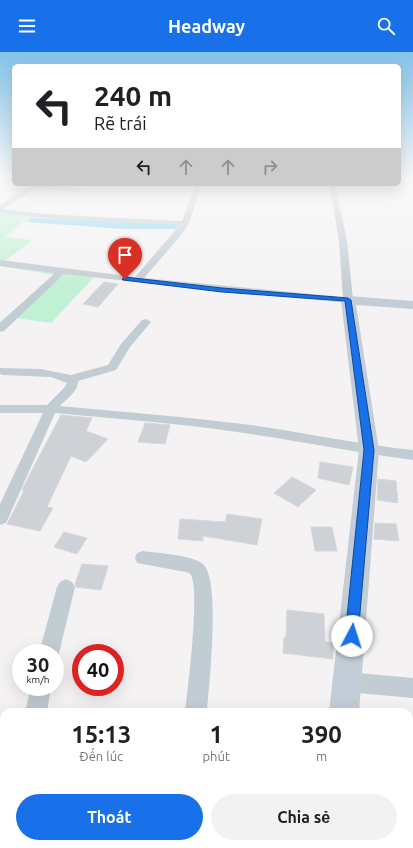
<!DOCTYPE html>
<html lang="vi">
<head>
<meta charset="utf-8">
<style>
  body { margin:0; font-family:Ubuntu,sans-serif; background:#f2f2f2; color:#202124; height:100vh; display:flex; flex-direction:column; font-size:15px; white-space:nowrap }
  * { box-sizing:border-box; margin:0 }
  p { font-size:13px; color:#757577 }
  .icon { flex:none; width:22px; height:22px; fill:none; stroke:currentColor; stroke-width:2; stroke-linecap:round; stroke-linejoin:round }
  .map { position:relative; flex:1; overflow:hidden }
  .drawer { position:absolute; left:0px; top:656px; width:413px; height:140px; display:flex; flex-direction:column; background:#fff; border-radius:12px 12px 0 0; box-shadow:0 4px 16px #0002 }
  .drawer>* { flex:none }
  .banner { position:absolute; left:12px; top:12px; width:389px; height:122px; border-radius:6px; box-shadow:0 4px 16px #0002; background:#fff; color:#202124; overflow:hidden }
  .speed { position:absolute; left:12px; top:592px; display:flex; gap:8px; font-size:20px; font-weight:700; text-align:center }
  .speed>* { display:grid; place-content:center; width:52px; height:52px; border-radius:50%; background:#fff; box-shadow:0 4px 16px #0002; line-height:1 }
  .speed small { font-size:10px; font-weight:400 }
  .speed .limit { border:6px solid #d22; background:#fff; color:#111 }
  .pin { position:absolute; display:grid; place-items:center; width:34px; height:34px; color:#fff; margin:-41px -17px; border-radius:50% 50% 50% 0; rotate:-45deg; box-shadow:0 0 4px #0007 }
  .pin .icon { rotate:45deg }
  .me { position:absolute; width:44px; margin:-22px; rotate:5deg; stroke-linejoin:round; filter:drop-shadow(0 0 3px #0008) }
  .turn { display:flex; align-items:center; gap:14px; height:84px; padding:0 16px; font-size:18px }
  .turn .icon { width:52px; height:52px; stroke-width:2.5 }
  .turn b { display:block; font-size:28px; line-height:34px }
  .lanes { display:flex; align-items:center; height:38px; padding:0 16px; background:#0003; justify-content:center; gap:20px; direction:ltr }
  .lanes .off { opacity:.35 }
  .eta { display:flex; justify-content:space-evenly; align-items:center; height:68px; text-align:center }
  .eta b { font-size:24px; font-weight:700; line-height:28px }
  .cta { display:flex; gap:8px; margin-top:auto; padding:8px 16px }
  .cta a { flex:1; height:46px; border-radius:24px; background:#1871e8; color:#fff; font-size:16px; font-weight:700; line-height:46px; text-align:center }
  .cta a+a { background:#f2f2f2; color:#202124 }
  header { display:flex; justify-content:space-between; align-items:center; height:52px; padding:0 16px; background:#1871e8; color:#fff; font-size:18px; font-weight:700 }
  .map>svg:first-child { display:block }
</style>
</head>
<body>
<header><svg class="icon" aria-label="menu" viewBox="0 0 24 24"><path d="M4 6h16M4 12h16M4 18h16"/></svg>Headway<svg class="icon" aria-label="search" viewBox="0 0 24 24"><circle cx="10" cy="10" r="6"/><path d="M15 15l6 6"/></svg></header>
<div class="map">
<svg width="413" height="796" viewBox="0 0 413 796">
  <rect width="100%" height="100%" fill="#f4f2f2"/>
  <!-- green -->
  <polygon fill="#c1f1d4" points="0,159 184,170 34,166 28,170 22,170 5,185 32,188 5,209 97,222 51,271 16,266 0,280 0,270 54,223 0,214"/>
  <!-- water -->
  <polygon fill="#8ed9ee" points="31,166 180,172 176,177 124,177 28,170"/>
  <!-- building -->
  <g fill="#ced1d6" stroke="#d6d8dd">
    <polygon points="104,230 118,232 98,255 83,252"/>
    <polygon points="61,363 92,366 86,379 108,387 86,410 71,404 47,455 53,456 40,479 7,472 24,439 22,438 30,422"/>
    <polygon points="145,371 170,373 165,392 138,390"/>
    <polygon points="320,410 353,415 349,433 318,426"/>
    <polygon points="292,425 316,438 298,455 274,441"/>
    <polygon points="378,427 396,429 398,451 377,448"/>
    <polygon points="227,462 262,467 257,493 203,484 203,489 178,487 180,467 225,470"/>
    <polygon points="375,471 396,472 399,489 374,487"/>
    <polygon points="311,475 332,475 337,499 315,499"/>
    <polygon points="64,480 87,486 77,502 54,495"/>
    <polygon points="82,512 108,514 101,538 76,535 75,532"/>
    <polygon points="287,558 324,562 325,590 333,591 333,607 283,601 284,585 286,585"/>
  </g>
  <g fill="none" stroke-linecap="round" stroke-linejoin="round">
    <!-- street -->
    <g fill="#c2ccd3" fill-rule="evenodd">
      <polygon points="32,132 78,136 81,138 78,140 35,136 3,157 53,163 182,169 196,132 202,132 189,171 182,182 144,226 343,245 339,189 329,132 335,132 347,189 353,248 348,251 218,239 64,222 4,279 0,280 0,271 55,221 0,214 0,208 135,225 180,173 53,167 0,161 0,153"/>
      <path d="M 146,267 L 151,270 L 130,295 L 116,318 L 78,329 C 79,338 67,347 60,354 C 124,360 187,365 251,373 C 305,381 358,392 413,398 L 413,408 C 359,401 305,390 251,382 C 186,372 121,367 55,361 L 6,471 L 0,473 L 0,452 L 43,361 L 0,361 L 0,353 L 47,353 L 64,336 L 67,331 L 51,325 L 3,323 L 0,322 L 0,316 L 40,317 L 71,323 L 108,313 L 121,292 L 142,268 Z"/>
      <path d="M 143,499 C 156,501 193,503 203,512 C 221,528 209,634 207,660 L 185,660 C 188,637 200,539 191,523 C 190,521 189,521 186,520 L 137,511 L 135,506 L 137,501 Z"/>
      <polygon points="66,527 72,530 75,535 59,601 55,608 55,601 39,601 57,535 60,530"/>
      <polygon points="347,620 413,626 413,646 347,640 340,637 337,630 340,623"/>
      <polygon points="31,635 51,635 47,660 25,660"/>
      <polygon points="4,713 4,737 0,738 0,714"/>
    </g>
    <!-- secondary -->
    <g fill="#c2cdd8" fill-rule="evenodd">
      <polygon points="348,244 413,249 413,257 356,253 379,398 359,660 329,660 359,398 341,248 343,245"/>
      <polygon points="324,792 360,792 361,796 325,796"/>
    </g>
  </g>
  <!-- sky -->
  <linearGradient id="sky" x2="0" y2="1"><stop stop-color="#84c3ea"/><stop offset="0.53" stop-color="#faf9f9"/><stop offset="1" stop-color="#faf9f9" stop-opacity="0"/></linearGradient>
  <rect width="413" height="238" fill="url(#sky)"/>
  <!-- route -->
  <polygon fill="#1871e8" stroke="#104997" points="125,225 222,236 348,246 351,248 374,398 358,584 356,588 352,590 347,588 345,584 364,398 345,249 222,240 123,228 122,227"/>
</svg>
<div class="speed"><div>30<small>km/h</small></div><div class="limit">40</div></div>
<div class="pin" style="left:125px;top:227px;background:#d93025"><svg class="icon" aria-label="arrive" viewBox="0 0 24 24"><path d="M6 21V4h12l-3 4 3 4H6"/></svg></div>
<svg class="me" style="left:352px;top:584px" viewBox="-20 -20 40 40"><circle r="19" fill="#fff"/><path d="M0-13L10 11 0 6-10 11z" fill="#1871e8"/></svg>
<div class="banner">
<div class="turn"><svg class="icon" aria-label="left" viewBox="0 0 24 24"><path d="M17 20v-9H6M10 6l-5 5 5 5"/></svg><div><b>240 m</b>Rẽ trái</div></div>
<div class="lanes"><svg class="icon" aria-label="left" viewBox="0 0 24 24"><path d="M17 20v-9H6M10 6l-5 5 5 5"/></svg><svg class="icon off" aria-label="ahead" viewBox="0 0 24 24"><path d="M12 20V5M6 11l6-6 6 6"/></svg><svg class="icon off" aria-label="ahead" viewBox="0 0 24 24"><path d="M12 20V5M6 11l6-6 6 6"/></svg><svg class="icon off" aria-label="right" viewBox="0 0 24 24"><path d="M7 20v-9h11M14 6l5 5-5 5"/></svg></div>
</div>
<section class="drawer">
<div class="eta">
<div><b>15:13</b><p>Đến lúc</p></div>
<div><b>1</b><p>phút</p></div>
<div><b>390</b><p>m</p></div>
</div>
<div class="cta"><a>Thoát</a><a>Chia sẻ</a></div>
</section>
</div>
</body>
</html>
